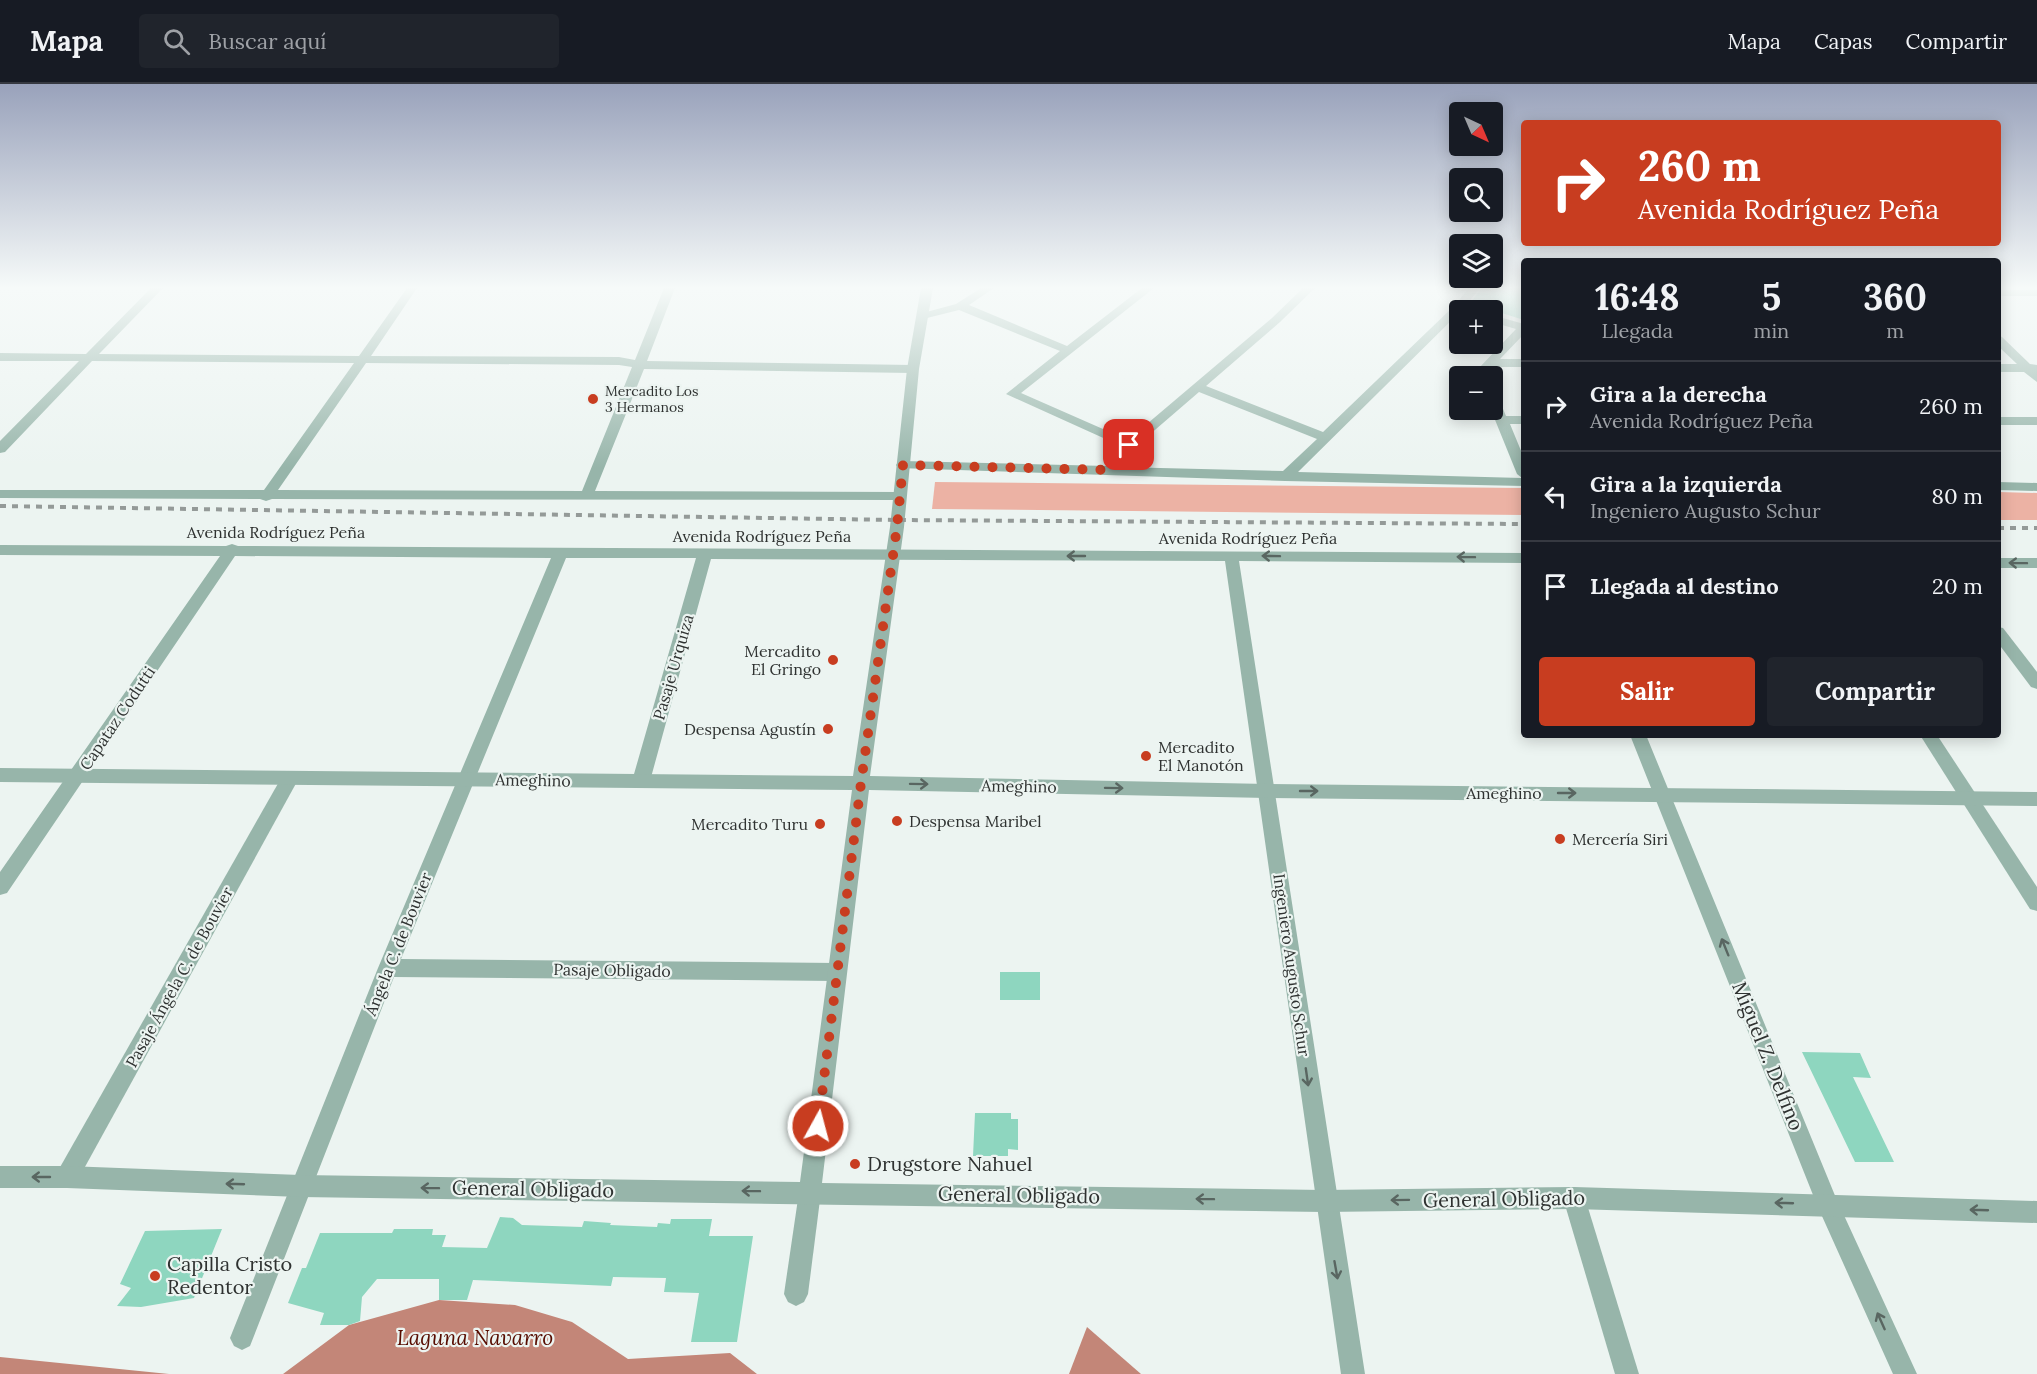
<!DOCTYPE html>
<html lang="es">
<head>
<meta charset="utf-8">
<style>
  body { margin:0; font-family:Lora,serif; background:#20242c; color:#f1f3f6; height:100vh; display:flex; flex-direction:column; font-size:22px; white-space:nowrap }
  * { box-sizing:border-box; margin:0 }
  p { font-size:20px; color:#9ea1a6 }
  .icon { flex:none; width:33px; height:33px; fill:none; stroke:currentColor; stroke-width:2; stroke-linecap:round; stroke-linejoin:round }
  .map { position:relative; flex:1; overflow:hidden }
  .sheet { position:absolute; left:1521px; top:174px; width:480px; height:480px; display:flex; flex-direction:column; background:#171b24; border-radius:6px; box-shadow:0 3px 15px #0003 }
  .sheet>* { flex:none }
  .banner { position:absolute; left:1521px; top:36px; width:480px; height:126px; border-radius:6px; box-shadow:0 3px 15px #0003; background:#c83d20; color:#fff; overflow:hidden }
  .needle { width:39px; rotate:136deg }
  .buttons { position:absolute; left:1449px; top:18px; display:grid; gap:12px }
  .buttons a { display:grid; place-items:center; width:54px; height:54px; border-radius:6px; background:#171b24; box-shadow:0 3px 15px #0003; font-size:30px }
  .pin { position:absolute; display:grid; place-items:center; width:51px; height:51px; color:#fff; margin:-26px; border-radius:12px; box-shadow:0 3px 9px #0006 }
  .me { position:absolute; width:66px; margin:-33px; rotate:7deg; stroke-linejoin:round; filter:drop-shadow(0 0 4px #0008) }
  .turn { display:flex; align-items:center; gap:21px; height:126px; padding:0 18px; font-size:27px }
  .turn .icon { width:78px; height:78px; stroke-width:2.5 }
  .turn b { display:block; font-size:42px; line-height:51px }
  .eta { display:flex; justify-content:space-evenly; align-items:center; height:102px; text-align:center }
  .eta b { font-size:36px; font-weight:800; line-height:42px }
  .action { display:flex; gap:12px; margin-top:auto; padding:12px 18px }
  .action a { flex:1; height:69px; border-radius:6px; background:#c83d20; color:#fff; font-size:24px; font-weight:800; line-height:69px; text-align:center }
  .action a+a { background:#20242c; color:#f1f3f6 }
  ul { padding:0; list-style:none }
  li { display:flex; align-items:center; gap:18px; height:90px; padding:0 18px; border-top:2px solid #363941 }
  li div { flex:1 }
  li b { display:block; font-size:22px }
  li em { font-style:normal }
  header { display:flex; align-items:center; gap:36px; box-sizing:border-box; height:84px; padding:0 30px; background:#171b24; border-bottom:2px solid #363941 }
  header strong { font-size:28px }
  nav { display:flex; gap:33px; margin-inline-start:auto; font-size:21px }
  .search { width:420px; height:54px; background:#20242c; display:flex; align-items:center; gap:15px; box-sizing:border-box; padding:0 21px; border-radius:6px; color:#9ea1a6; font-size:22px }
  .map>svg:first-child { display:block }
</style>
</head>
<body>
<header>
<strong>Mapa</strong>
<div class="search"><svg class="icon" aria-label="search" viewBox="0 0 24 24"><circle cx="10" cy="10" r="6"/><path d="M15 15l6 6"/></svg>Buscar aquí</div>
<nav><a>Mapa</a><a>Capas</a><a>Compartir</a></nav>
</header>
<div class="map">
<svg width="2037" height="1290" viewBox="0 0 2037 1290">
  <rect width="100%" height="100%" fill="#ecf4f1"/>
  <!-- green -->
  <g fill="#ecb2a4">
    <polygon points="935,398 1524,404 1524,431 932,425"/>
    <polygon points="1998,408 2037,409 2037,436 1998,436"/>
  </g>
  <!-- water -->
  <g fill="#c38678">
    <polygon points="439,1216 515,1221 572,1238 628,1275 730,1269 757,1290 283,1290 349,1241"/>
    <polygon points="1087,1243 1141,1290 1069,1290"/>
    <polygon points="0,1273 169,1290 0,1290"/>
  </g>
  <!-- building -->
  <g fill="#8ed6bf">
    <polygon points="1482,204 1524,204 1524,236 1470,219"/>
    <rect x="1000" y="888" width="40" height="28"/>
    <polygon points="1802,968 1860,969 1871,994 1853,993 1894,1078 1855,1078"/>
    <polygon points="975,1029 1011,1029 1011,1035 1018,1035 1018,1066 1008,1065 1008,1072 973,1072"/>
    <polygon points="500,1133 513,1134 522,1141 582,1143 584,1137 611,1139 610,1141 657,1143 658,1139 670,1140 671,1135 712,1135 709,1152 753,1152 737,1258 691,1258 699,1209 664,1208 666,1194 613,1193 611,1202 473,1196 467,1216 439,1216 439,1195 377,1195 362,1213 360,1237 349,1241 320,1241 324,1229 288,1219 302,1184 306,1184 320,1149 392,1149 394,1145 433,1145 432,1151 446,1151 442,1163 487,1164"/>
    <polygon points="222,1145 194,1214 141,1223 117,1222 131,1204 120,1200 145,1147"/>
  </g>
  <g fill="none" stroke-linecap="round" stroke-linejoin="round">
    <!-- minor -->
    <g fill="#97b5aa" fill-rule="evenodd">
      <path d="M 151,204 L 163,204 L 99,270 L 359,272 L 407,204 L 417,204 L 371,272 L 619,273 L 635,276 L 664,204 L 675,204 L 647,277 L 913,281 L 919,285 L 913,289 L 644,285 L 595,407 L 899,408 L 906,412 L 899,416 L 272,415 L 266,417 L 260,415 L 0,414 L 0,406 L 264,406 L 354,279 L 92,277 L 5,368 L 0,369 L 0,357 L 79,277 L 0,277 L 0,269 L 86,270 ZM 366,279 L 619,281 L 632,283 L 582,407 L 278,406 Z"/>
      <path d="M 981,204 L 994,204 L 969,221 L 1067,262 L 1142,204 L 1154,204 L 1021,309 L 1128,356 L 1272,234 L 1303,204 L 1315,204 L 1280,238 L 1206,302 L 1323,348 L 1455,221 L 1469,204 L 1480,204 L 1463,225 L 1298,388 L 1522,394 L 1517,390 L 1491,326 L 1492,309 L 1498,313 L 1506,332 L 1524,332 L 1524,340 L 1510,340 L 1524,374 L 1524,402 L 1285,397 L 898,384 L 896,381 L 898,378 L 903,377 L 1107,382 L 1121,362 L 1006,310 L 1060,267 L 959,226 L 923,235 L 917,232 L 919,230 L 956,220 ZM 1199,308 L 1317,355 L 1283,387 L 1120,383 L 1134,364 Z"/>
      <rect x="1998" y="206" width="39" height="6"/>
      <polygon points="1492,231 1524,240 1524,250 1500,275 1524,275 1524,283 1494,283 1489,287 1491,292 1479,292 1477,287 1479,284 1516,245 1492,238"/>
      <polygon points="1998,251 2002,253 2030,280 2037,281 2037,298 2024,288 1998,288 1998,280 2017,280 1998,262"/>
      <rect x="1998" y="333" width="39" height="8"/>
      <polygon points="1998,398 2037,399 2037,407 1998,406"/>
      <polygon points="232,460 238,462 1524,469 1524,479 1239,477 1365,1290 1341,1290 1225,477 711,475 650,697 647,702 641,704 635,702 632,697 696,474 566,474 401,875 836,879 843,882 846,888 843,894 836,897 394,893 250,1262 242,1266 234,1262 230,1254 378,884 551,474 235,472 7,809 0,811 0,788 220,472 0,471 0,461 226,462"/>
      <rect x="1998" y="474" width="39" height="10"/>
      <polygon points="1998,543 2003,544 2037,588 2037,605 2031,603 1998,559"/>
      <polygon points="1630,651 1646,651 1836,1114 1917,1290 1893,1290 1817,1121"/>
      <polygon points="1920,651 1937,651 2037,803 2037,827 2030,825"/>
      <polygon points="290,687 296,689 299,694 75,1101 67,1104 59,1101 56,1093 59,1085 284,689"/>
      <polygon points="810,1097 818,1100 821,1108 808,1210 804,1218 796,1222 788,1218 784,1210 799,1108 802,1100"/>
      <polygon points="1574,1103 1582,1106 1585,1114 1639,1290 1615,1290 1563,1114 1566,1106"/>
    </g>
    <!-- tertiary -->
    <polygon fill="#97b5aa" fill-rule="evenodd" points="921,204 933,204 919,285 904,443 870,692 1268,700 2037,708 2037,722 1268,714 869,706 822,1099 1324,1106 1574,1103 2037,1117 2037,1139 1574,1125 1324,1128 300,1113 67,1104 0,1104 0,1082 67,1082 300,1091 800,1098 852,706 0,698 0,684 853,692 890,443 907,285"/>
    <!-- rail -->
    <g stroke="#949a98" stroke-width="4" stroke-dasharray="6 6" stroke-linecap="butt">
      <polyline points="0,422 896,436 1524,440"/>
      <polyline points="1998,444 2037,444"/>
    </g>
  </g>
  <!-- one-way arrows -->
  <defs><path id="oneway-shaft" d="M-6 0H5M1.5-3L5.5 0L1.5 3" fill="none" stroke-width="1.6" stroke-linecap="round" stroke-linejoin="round" transform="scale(1.5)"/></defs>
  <g stroke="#596661">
    <use href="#oneway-shaft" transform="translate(1076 472) rotate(180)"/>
    <use href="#oneway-shaft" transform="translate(1271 472) rotate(-179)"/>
    <use href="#oneway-shaft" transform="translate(1466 473) rotate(-179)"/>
    <use href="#oneway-shaft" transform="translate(2018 479) rotate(-179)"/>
    <use href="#oneway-shaft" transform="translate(919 700) rotate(1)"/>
    <use href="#oneway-shaft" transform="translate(1114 704) rotate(1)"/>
    <use href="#oneway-shaft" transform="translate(1309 707)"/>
    <use href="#oneway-shaft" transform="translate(1567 709)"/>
    <use href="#oneway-shaft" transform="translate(1725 863) rotate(-112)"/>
    <use href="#oneway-shaft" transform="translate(1307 993) rotate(82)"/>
    <use href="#oneway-shaft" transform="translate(41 1093) rotate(180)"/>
    <use href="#oneway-shaft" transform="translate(235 1100) rotate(-178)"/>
    <use href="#oneway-shaft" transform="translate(430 1104) rotate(-179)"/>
    <use href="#oneway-shaft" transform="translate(751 1107) rotate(-179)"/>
    <use href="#oneway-shaft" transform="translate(1205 1115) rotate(-179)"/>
    <use href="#oneway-shaft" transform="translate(1400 1116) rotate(179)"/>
    <use href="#oneway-shaft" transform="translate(1784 1119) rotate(-178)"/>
    <use href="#oneway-shaft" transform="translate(1979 1126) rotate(-178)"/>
    <use href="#oneway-shaft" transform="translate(1336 1186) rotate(80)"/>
    <use href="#oneway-shaft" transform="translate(1881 1237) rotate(-114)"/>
  </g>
  <!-- sky -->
  <linearGradient id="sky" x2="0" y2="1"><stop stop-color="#99a2bb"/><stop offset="0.53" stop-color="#f6faf9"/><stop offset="1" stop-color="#f6faf9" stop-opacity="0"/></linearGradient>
  <rect width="2037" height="384" fill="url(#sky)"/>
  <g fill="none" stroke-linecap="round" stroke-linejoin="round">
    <!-- route -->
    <polyline stroke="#c83d20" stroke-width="10" stroke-dasharray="0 18" points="818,1042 861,699 897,443 903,381 1111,386 1129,361"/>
  </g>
  <!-- markers -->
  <g fill="#c83d20" stroke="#ecf4f1" stroke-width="2">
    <circle cx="593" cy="315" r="6"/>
    <circle cx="833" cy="576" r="6"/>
    <circle cx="828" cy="645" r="6"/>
    <circle cx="1146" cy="672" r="6"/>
    <circle cx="897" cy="737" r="6"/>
    <circle cx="820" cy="740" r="6"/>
    <circle cx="1560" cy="755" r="6"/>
    <circle cx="855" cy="1080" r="6"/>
    <circle cx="155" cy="1192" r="6"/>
  </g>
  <g text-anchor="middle" stroke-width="4.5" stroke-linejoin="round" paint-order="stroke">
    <!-- far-poi labels -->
    <g font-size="14" fill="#2f3231" stroke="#ecf4f1" text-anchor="start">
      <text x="605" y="312">Mercadito Los<tspan x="605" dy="16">3 Hermanos</tspan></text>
    </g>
    <!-- street labels -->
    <g font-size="16" fill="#2f3231" stroke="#ecf4f1">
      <text x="276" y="454">Avenida Rodríguez Peña</text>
      <text x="762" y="458">Avenida Rodríguez Peña</text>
      <text x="1248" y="460">Avenida Rodríguez Peña</text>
      <text transform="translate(673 583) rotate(-74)" y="6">Pasaje Urquiza</text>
      <text transform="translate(117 634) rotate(-56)" y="6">Capataz Codutti</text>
      <text transform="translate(533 696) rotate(1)" y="6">Ameghino</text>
      <text transform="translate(1019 702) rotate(1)" y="6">Ameghino</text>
      <text x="1504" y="715">Ameghino</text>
      <text transform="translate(398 860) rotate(-68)" y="6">Ángela C. de Bouvier</text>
      <text transform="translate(1292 881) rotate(82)" y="6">Ingeniero Augusto Schur</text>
      <text transform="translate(612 886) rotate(1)" y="6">Pasaje Obligado</text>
      <text transform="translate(179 893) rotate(-61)" y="6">Pasaje Ángela C. de Bouvier</text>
    </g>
    <!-- poi labels -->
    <g font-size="16" fill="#2f3231" stroke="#ecf4f1" text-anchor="end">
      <text x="821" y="573">Mercadito<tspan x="821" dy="18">El Gringo</tspan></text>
      <text x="816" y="651">Despensa Agustín</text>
      <text x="1158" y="669" text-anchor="start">Mercadito<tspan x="1158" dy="18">El Manotón</tspan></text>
      <text x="909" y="743" text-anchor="start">Despensa Maribel</text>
      <text x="808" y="746">Mercadito Turu</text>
      <text x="1572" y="761" text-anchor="start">Mercería Siri</text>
    </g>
    <!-- near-street labels -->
    <g font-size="20" fill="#2f3231" stroke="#ecf4f1">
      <text transform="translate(1768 972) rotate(68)" y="7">Miguel Z. Delfino</text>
      <text transform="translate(533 1105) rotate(1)" y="7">General Obligado</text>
      <text transform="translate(1019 1111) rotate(1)" y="7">General Obligado</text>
      <text transform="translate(1504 1115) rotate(-1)" y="7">General Obligado</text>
    </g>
    <!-- near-poi labels -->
    <g font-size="20" fill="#2f3231" stroke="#ecf4f1" text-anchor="start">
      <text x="867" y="1087">Drugstore Nahuel</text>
      <text x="167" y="1187">Capilla Cristo<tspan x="167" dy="23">Redentor</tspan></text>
    </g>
    <!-- near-water labels -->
    <g font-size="21" font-style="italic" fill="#570c00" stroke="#ecf4f1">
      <text x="475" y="1261">Laguna Navarro</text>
    </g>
  </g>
</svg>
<div class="buttons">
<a><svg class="needle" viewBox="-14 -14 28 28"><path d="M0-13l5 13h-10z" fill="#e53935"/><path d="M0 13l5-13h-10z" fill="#9ea1a6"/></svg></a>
<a><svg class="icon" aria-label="search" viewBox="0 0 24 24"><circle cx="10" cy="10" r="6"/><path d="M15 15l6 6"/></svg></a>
<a><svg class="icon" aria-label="layers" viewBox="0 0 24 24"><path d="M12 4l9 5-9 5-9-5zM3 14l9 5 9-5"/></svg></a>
<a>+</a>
<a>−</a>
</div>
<div class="pin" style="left:1129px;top:361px;background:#d93025"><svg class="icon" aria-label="arrive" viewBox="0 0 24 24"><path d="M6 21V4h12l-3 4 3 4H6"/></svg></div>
<svg class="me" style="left:818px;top:1042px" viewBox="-20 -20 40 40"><circle r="17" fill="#c83d20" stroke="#fff" stroke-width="3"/><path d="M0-11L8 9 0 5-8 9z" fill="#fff"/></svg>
<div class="banner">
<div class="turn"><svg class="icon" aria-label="right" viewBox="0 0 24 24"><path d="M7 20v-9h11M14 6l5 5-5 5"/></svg><div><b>260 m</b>Avenida Rodríguez Peña</div></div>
</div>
<section class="sheet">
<div class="eta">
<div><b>16:48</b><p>Llegada</p></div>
<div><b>5</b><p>min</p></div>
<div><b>360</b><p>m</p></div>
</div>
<ul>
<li><svg class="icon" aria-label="right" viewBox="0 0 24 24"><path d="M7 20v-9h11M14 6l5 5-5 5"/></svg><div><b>Gira a la derecha</b><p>Avenida Rodríguez Peña</p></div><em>260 m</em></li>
<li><svg class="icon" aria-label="left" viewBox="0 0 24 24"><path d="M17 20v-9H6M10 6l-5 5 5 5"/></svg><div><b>Gira a la izquierda</b><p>Ingeniero Augusto Schur</p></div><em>80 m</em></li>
<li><svg class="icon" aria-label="arrive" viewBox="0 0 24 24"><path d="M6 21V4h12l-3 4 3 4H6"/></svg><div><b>Llegada al destino</b></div><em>20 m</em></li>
</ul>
<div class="action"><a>Salir</a><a>Compartir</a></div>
</section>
</div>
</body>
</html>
